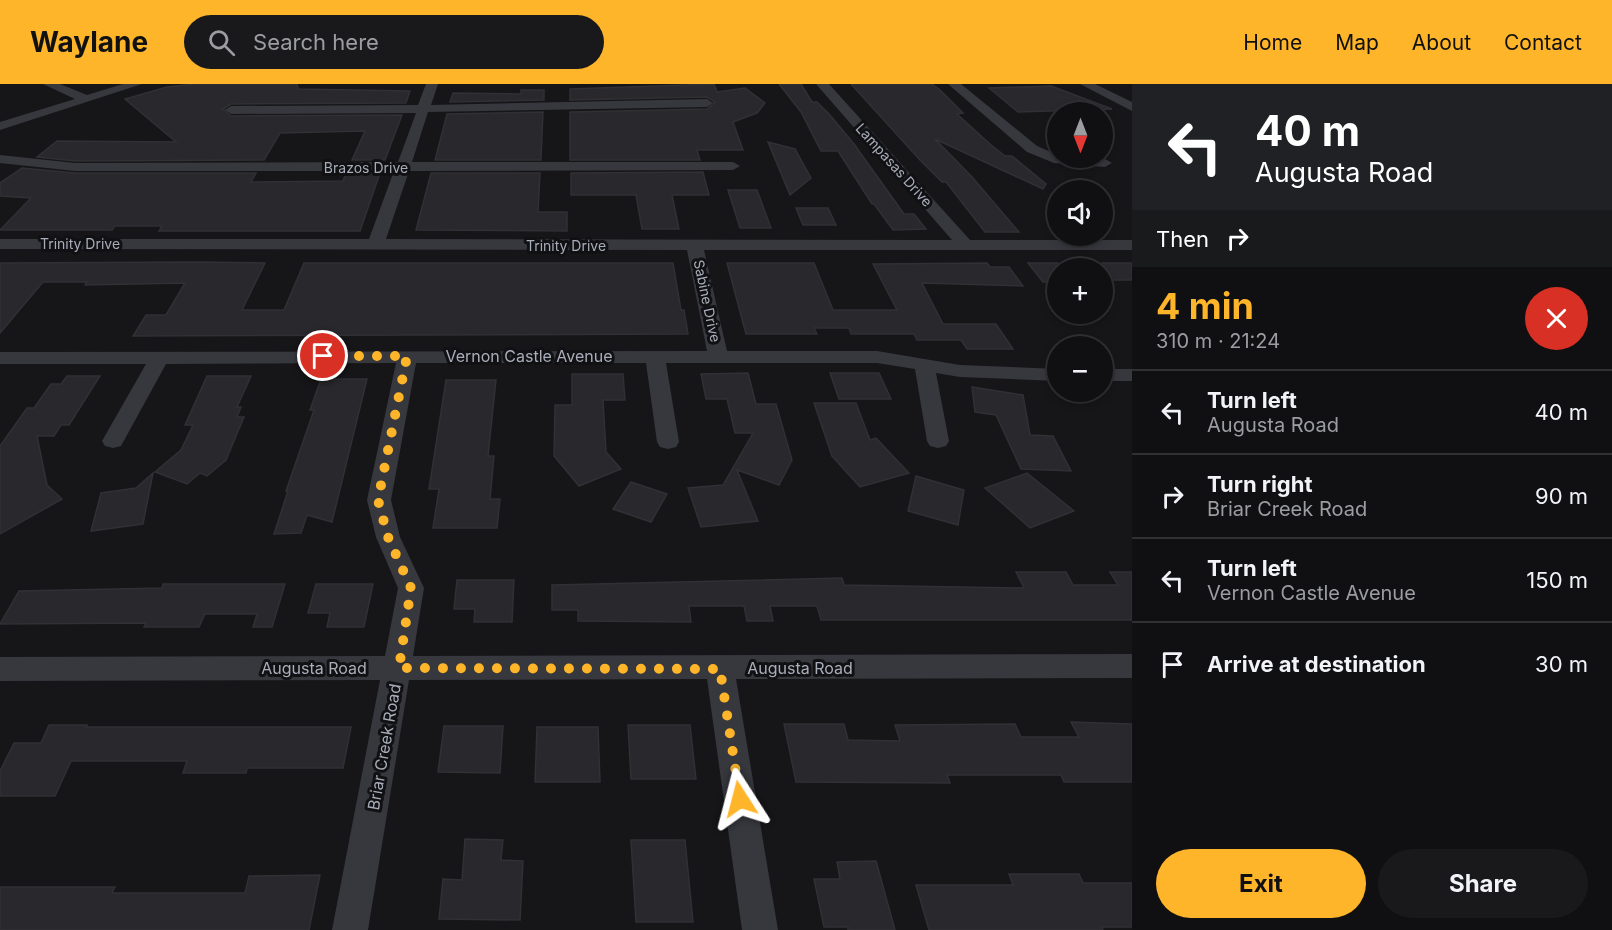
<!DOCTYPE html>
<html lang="en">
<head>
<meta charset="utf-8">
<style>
  body { margin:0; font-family:Inter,sans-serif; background:#19191c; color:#f1f3f6; height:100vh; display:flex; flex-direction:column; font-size:22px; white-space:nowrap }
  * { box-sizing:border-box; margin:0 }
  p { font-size:20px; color:#9c9da0 }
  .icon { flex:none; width:33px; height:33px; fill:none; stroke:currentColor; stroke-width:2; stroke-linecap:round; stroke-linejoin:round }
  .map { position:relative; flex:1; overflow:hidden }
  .sheet { display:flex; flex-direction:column; background:#101013; width:480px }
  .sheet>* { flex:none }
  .banner { background:#202124; color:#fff; overflow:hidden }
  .needle { width:39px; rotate:180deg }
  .fabs { position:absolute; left:1047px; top:18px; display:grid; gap:12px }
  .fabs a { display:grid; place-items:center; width:66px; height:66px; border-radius:50%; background:#101013; box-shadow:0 3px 9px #0003,0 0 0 2px #303033; font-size:30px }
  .pin { position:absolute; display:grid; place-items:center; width:51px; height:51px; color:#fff; margin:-26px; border:3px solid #fff; border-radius:50%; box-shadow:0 2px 6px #0007 }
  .me { position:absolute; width:66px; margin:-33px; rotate:351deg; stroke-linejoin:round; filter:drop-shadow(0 0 4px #0008) }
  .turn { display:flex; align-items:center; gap:21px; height:126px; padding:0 24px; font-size:27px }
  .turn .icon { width:78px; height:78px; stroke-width:2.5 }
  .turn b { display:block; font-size:42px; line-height:51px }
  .then { display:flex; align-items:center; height:57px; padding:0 24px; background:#0003; gap:12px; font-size:22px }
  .round { display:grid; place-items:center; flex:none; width:63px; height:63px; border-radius:32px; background:#19191c }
  .overview { display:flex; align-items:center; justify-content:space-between; height:102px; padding:0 24px }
  h1 { font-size:36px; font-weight:700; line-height:45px; color:#feb529 }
  .button { display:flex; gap:12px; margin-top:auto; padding:12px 24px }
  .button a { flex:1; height:69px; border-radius:36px; background:#feb529; color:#111; font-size:24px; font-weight:700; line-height:69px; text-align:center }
  .button a+a { background:#19191c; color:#f1f3f6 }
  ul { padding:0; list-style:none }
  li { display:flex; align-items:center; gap:18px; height:84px; padding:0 24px; border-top:2px solid #303033 }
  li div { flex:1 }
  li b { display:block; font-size:22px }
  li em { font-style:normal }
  header { display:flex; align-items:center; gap:36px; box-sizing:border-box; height:84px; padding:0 30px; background:#feb529; color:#111 }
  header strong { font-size:28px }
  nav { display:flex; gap:33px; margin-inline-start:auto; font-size:21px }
  .search { width:420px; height:54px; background:#19191c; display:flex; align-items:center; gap:15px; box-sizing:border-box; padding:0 21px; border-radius:33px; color:#9c9da0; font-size:22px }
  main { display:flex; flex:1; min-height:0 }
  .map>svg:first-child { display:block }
</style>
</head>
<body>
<header>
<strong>Waylane</strong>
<div class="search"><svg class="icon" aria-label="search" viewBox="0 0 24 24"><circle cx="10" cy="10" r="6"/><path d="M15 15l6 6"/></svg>Search here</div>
<nav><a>Home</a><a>Map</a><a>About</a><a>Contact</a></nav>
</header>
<main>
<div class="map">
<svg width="1132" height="846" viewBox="0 0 1132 846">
  <rect width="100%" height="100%" fill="#161619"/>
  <!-- building -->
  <g fill="#29292d" stroke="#303035" stroke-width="1.5">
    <polygon points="195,0 297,0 298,5 410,7 406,19 231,20 223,25 231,32 402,31 385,76 352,76 365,47 280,49 264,76 75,77 37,73 57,57 176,58 125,15 167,3"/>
    <polygon points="714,0 717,8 745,4 765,19 757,29 733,38 743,66 697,66 700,76 570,76 570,28 707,25 715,18 707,13 570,16 570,5"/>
    <polygon points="779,0 801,0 812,18 817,18 830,31 854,60 904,130 914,130 926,145 893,146 874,120 872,120 838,67 821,67 801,28"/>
    <polygon points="851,0 932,0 940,6 963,29 957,30 990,60 1005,72 1012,72 1046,100 1043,105 935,55 973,94 1019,148 985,148 946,98 942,98 920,76"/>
    <polygon points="1051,2 1112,25 1018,28 989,4"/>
    <polygon points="521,6 544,6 544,16 450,18 453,9 521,10"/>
    <polygon points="543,28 541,76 435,76 447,30"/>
    <polygon points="768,58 795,65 811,94 790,111"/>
    <polygon points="22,84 75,89 256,89 251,98 343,97 346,89 380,89 360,147 159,147 162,142 115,142 112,146 0,146 31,114 0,112 0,99"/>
    <polygon points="703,88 709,111 672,111 679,145 642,145 636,111 571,111 571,89"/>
    <polygon points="431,89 540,89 538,128 567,128 567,147 416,146"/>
    <polygon points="728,106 757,106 771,144 740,144"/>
    <polygon points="796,124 828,124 836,141 803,141"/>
    <polygon points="198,178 265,179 242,226 284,226 304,179 673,179 681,226 684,226 688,250 133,252 146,231 166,231 185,199 85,201 87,198 43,198 0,249 0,179"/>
    <polygon points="727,179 814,179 833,226 897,226 873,180 987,179 990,183 1009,183 1023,202 922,199 943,240 996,240 1013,265 967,265 961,256 917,256 914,250 851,250 849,244 814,244 817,250 746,250"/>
    <polygon points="1028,179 1058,179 1058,198 1043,198"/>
    <rect x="1102" y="179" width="30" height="17"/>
    <polygon points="748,289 756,320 776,320 792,376 779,401 737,386 758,437 701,443 688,404 723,401 753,349 735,349 727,315 706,315 701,290"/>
    <polygon points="830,289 879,289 891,315 839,315"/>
    <polygon points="572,290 623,290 625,316 603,316 606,368 621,385 579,402 554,372 555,321 572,321"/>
    <polygon points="67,292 100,292 69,341 61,341 54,352 37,352 47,401 62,415 0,450 0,362 27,324 34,324 51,300 61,300"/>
    <polygon points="207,292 251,292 237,323 241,323 237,333 244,333 226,376 207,392 200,389 187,400 155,388 181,366 193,341 185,341"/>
    <polygon points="321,295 367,295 332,438 307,431 301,449 274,450 288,407 286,407 314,326 310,326"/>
    <polygon points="446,296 496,296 488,372 494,372 490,415 500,415 497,444 433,444 439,405 429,405"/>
    <polygon points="972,303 1023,311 1030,351 1053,352 1071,387 1021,385 996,331 975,328"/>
    <polygon points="814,319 856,319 870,356 876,354 909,389 860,403 832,372"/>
    <polygon points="153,389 143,440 91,447 101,409 136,404"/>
    <polygon points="1027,389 1074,427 1030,444 985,404"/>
    <polygon points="916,392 964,406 958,441 908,427"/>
    <polygon points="631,398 667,410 651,438 613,425"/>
    <polygon points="1016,488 1066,488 1073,501 1118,501 1110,488 1132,488 1132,536 821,536 817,522 770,522 773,537 747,537 744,522 689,522 691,538 578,537 578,526 552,526 552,501 842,494 844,501 1024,504"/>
    <polygon points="457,496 514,496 512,538 474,538 475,525 454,525"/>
    <polygon points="163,500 285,500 272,543 253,543 257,530 205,530 199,543 144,543 146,539 0,540 19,507 162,504"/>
    <polygon points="316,500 373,500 364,543 327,543 330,529 308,529"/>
    <polygon points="1071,638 1132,640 1132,698 1064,698 1061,691 947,691 950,699 796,698 784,640 844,640 848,656 900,657 895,641 1015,640 1021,653 1079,653"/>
    <polygon points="49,641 87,641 86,643 351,643 343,684 247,684 246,689 183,689 187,677 71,677 55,712 0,712 0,687 14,659 41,659"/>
    <polygon points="628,641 690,641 696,695 631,695"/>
    <polygon points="444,642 503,642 500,689 438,688"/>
    <polygon points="537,643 598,643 600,698 535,698"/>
    <polygon points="465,755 503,756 501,776 523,777 520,836 439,835 443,795 462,796"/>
    <polygon points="631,756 685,756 693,838 636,838"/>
    <polygon points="876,777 895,846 848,846 848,843 824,843 814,795 840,795 837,778"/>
    <polygon points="1009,790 1079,790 1083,799 1132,799 1132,843 1102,843 1103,846 929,846 916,801 1013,801"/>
    <polygon points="320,791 309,846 0,846 0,803 115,803 112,809 245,809 249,792"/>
  </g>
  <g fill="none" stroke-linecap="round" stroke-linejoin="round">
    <!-- minor -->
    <g fill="#37383e" fill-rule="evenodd">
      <polygon points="43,0 60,0 87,11 123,0 142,0 0,46 0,38 75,15"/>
      <polygon points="426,0 438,0 431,21 707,15 713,19 707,23 428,28 412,78 733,78 740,82 733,86 409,87 386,155 952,156 816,0 829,0 970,156 1132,156 1132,166 704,166 727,267 877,267 960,281 1058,285 1058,297 960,293 936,289 949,357 946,362 938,364 930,362 927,357 915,285 877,279 666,279 679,358 676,363 668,365 660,363 657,358 646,279 416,279 391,416 400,453 424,504 413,572 1132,570 1132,594 736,595 778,846 742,846 707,595 409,596 368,846 332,846 380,596 0,597 0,573 385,572 398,504 376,453 367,416 396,279 166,280 121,362 113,364 105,362 102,357 146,280 0,280 0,268 707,267 687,166 0,165 0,155 369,155 394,87 75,87 0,79 0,71 75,79 398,78 416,29 231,30 225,26 231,22 418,21"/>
      <polygon points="948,0 961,0 1037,62 1058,71 1058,74 1105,75 1112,79 1105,83 1054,79 1027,68"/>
      <polygon points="1080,0 1095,0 1132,18 1132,27"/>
      <rect x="1102" y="285" width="30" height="12"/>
    </g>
  </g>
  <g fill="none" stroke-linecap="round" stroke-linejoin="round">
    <!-- route -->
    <polyline stroke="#feb529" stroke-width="10" stroke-dasharray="0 18" points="323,272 407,272 378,416 388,453 411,504 399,584 720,585 740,715"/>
  </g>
  <g text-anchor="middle" stroke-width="6" stroke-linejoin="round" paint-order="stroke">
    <!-- far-street labels -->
    <g font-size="14" fill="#a8adba" stroke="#111114">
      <text transform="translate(894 81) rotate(48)" y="5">Lampasas Drive</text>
      <text x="366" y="89">Brazos Drive</text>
      <text x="80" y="165">Trinity Drive</text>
      <text x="566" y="167">Trinity Drive</text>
      <text transform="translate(707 217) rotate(78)" y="5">Sabine Drive</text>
    </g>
    <!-- street labels -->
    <g font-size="16" fill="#a8adba" stroke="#111114">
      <text x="529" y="278">Vernon Castle Avenue</text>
      <text x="314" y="590">Augusta Road</text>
      <text x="800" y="590">Augusta Road</text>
      <text transform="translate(384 663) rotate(-80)" y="6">Briar Creek Road</text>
    </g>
  </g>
</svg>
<div class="fabs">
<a><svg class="needle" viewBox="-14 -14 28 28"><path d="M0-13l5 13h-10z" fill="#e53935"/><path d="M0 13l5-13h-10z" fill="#9c9da0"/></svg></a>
<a><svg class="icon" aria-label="sound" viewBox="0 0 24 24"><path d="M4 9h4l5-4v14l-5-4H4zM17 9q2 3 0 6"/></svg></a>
<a>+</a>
<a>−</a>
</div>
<div class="pin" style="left:323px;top:272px;background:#d93025"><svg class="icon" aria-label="arrive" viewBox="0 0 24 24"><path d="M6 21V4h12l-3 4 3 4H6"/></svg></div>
<svg class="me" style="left:740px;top:715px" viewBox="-20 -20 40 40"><path d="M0-17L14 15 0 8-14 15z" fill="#feb529" stroke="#fff" stroke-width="4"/></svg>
</div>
<section class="sheet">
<div class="banner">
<div class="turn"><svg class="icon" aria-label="left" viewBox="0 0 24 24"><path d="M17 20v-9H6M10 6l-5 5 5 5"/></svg><div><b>40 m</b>Augusta Road</div></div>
<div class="then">Then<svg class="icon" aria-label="right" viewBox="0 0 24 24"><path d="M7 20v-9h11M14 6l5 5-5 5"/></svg></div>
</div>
<div class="overview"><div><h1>4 min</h1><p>310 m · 21:24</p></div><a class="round" style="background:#d93025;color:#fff"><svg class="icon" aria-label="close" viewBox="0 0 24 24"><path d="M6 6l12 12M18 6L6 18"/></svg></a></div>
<ul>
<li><svg class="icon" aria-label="left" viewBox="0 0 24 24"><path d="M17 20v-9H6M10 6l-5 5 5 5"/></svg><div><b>Turn left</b><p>Augusta Road</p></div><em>40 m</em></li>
<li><svg class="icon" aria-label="right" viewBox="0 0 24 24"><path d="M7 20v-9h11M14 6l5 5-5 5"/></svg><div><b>Turn right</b><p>Briar Creek Road</p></div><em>90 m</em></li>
<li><svg class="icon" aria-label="left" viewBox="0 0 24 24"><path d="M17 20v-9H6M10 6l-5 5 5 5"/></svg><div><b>Turn left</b><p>Vernon Castle Avenue</p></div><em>150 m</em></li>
<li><svg class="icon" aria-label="arrive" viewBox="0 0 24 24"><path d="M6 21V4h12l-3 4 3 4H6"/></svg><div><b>Arrive at destination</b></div><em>30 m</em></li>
</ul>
<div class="button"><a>Exit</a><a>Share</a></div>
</section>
</main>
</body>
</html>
